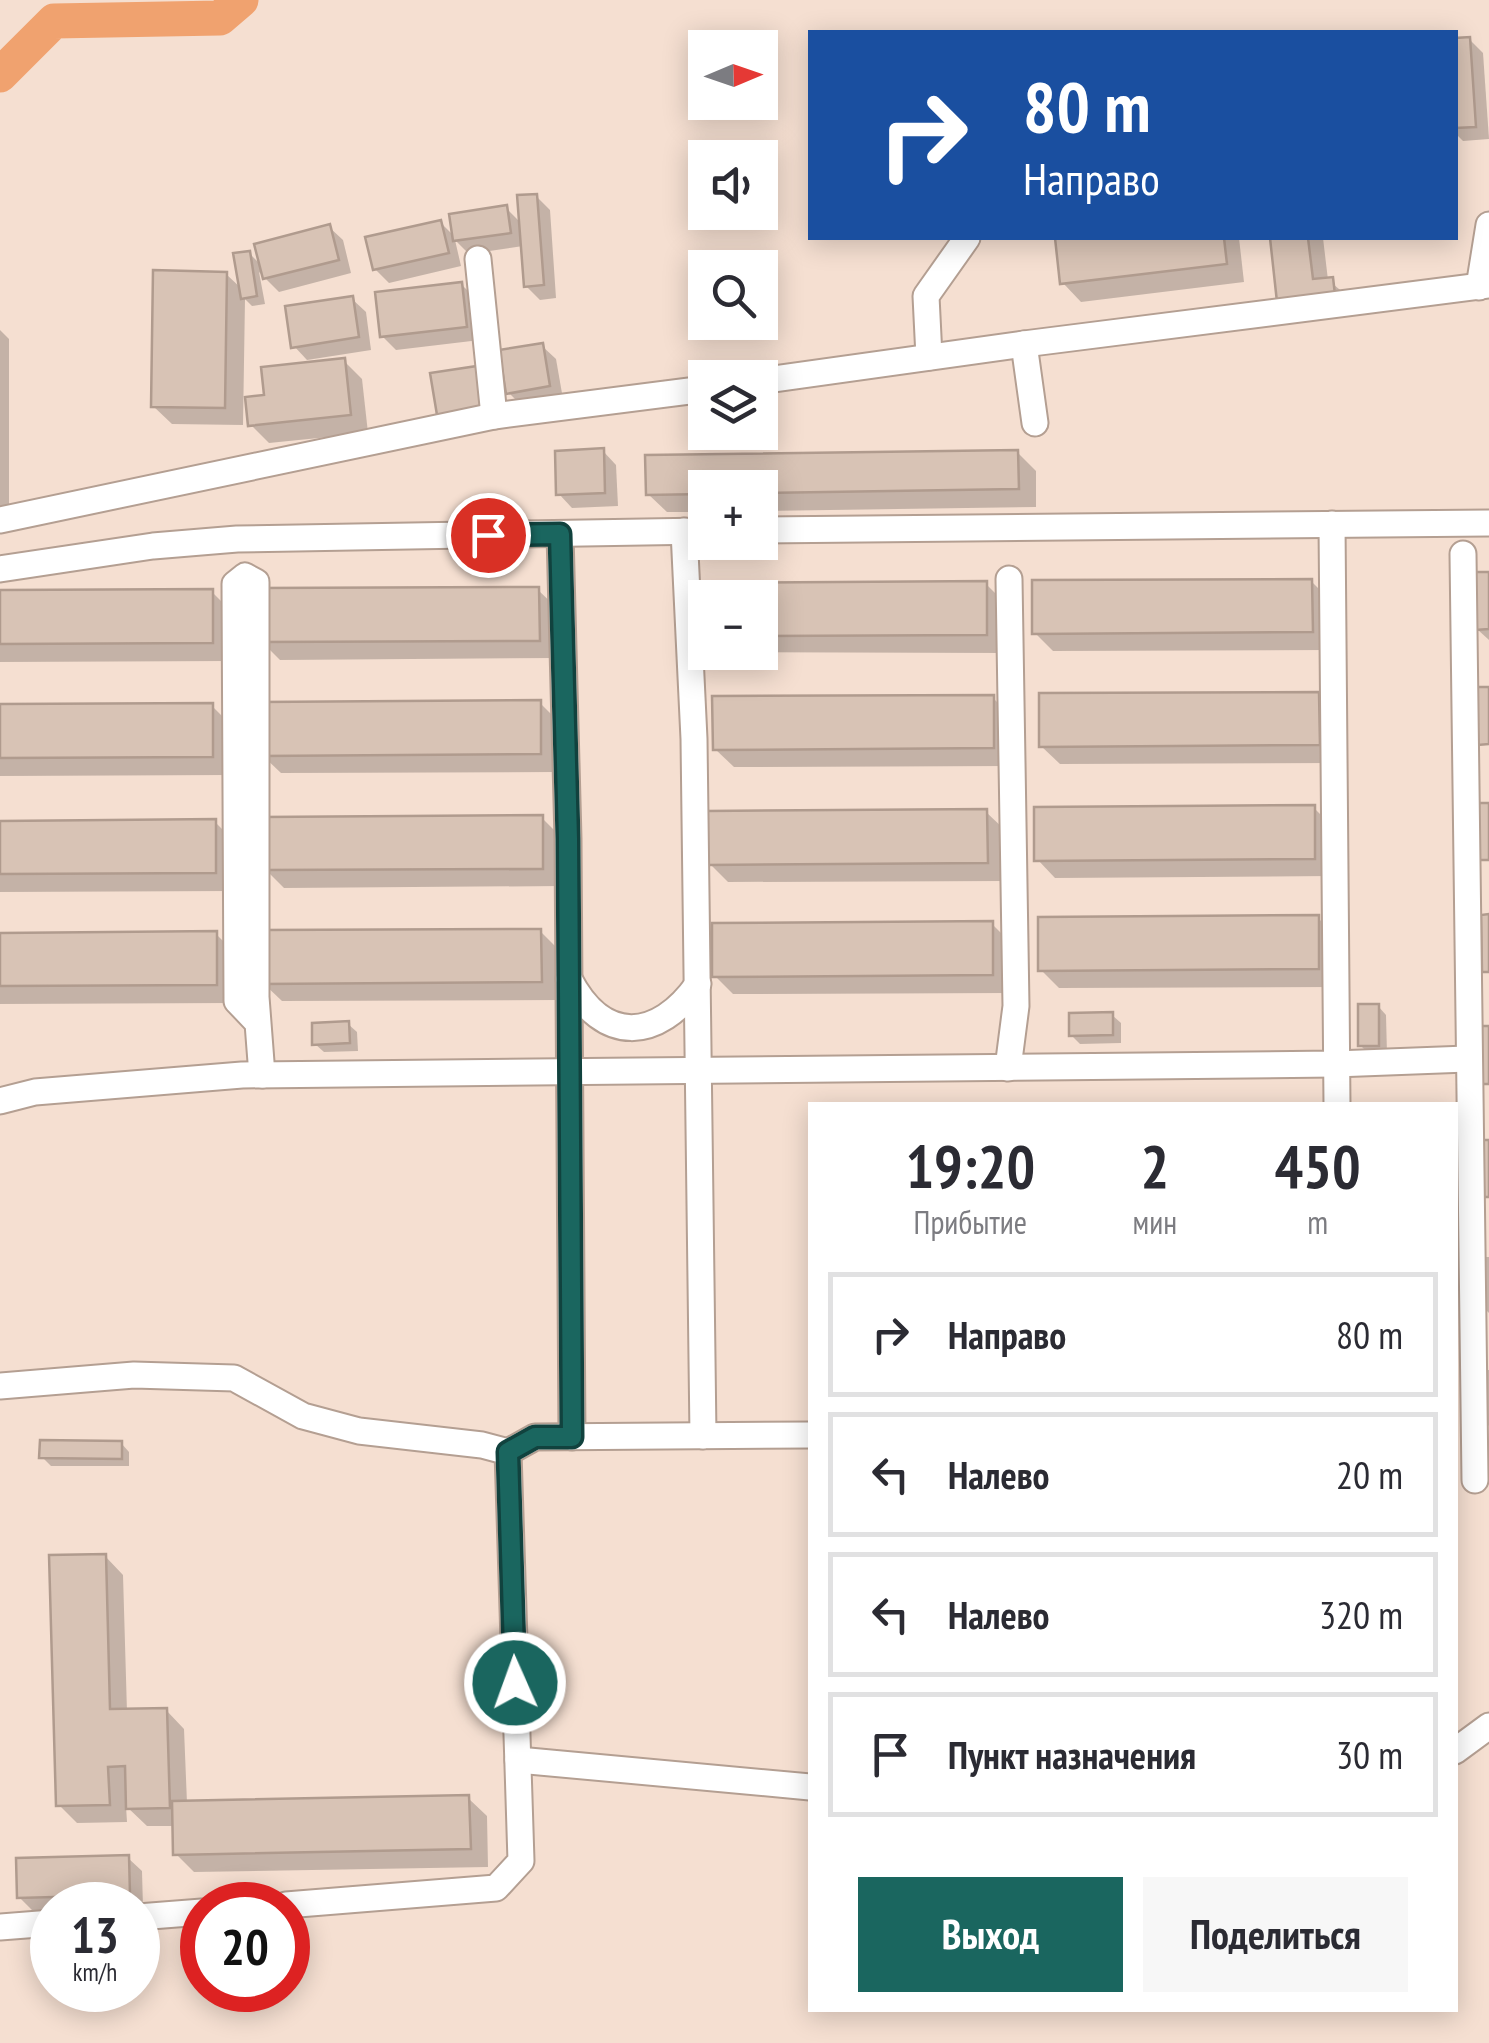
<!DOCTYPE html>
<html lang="ru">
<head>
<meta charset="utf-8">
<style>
  body { margin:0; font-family:"PT Sans Narrow",sans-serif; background:#f7f7f7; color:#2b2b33; height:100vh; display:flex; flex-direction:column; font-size:38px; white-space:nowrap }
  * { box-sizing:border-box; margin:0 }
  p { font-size:32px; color:#7c7c81 }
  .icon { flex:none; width:55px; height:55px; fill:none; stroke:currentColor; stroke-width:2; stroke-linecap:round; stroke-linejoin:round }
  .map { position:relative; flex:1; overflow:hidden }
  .details { position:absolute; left:808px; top:1102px; width:650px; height:910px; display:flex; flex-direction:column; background:#fff; border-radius:0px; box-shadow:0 5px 25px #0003 }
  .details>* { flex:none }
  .guide { position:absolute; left:808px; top:30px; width:650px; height:210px; border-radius:0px; box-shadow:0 5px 25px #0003; background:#1a4fa0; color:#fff; overflow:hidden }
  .needle { width:65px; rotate:88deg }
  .buttons { position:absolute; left:688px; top:30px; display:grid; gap:20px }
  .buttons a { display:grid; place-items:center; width:90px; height:90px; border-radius:0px; background:#fff; box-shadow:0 5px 25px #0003; font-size:50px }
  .speed { position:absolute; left:30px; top:1882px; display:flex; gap:20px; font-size:50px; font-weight:700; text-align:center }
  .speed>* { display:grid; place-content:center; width:130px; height:130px; border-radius:50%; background:#fff; box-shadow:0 5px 25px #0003; line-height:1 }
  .speed small { font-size:25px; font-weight:400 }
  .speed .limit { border:15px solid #d22; background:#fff; color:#111 }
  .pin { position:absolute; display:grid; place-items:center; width:85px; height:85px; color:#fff; margin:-42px; border:5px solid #fff; border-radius:50%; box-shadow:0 2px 10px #0007 }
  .me { position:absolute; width:110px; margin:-55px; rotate:358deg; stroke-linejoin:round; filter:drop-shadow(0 0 8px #0008) }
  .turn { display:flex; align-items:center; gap:35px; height:210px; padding:0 50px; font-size:45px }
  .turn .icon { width:130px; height:130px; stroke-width:2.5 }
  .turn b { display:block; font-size:70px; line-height:85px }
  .eta { display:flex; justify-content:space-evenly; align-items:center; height:170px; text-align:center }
  .eta b { font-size:60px; font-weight:700; line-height:70px }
  .button { display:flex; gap:20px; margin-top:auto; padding:20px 50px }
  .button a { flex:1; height:115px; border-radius:0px; background:#1a665f; color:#fff; font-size:40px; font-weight:700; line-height:115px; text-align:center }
  .button a+a { background:#f7f7f7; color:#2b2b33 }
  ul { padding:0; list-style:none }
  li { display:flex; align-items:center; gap:30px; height:125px; margin:0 20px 15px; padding:0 30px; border:5px solid #e1e1e2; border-radius:0px }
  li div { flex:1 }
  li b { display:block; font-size:38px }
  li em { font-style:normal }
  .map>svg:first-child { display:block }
</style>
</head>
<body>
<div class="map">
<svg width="1489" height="2043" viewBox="0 0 1489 2043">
  <rect width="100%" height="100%" fill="#f5dfd1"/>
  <!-- shadow -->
  <g fill="#0003">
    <polygon points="1469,39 1483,53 1489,139 1463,141 1455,133 1455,40"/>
    <polygon points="536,196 550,210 556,298 540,300 526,286 523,246 469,254 455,240 461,266 389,283 375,269 440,222 454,236 506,208 521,223"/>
    <polygon points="329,227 343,240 351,273 279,292 259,272 265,304 252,306 245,299 243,425 172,424 153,406 226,274 242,289 249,253 262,266"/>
    <polygon points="1057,238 1239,238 1244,282 1081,302 1063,283"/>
    <polygon points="1272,238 1323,238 1328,280 1350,298 1279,301"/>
    <polygon points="461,284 475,298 480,340 396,350 382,336"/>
    <polygon points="352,299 366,312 371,350 307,360 294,346"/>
    <polygon points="0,330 9,339 9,524 0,524"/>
    <polygon points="542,346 556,359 563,399 522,406 508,392"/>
    <polygon points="344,361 362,379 368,433 269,443 251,425 267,397"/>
    <polygon points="603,451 616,465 618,506 572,508 559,494"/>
    <polygon points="1017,452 1036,471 1036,507 760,511 760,488 705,488 705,512 667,512 648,494"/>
    <polygon points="1489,575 1489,640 1477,629"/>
    <polygon points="1311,581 1330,600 1330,650 1053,651 1035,633"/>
    <polygon points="986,584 1004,602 1004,653 725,652 760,652 760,598"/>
    <polygon points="538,590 557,608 557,658 280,660 261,641"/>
    <polygon points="212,592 230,610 230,661 0,662 0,593"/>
    <polygon points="1318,694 1337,713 1337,763 1060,764 1041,746"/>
    <polygon points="992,697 1011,716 1011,766 734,767 715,749"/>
    <polygon points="540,703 558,721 558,772 281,773 262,755"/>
    <polygon points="212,706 230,724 231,775 0,776 0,707"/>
    <polygon points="1314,808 1332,826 1332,876 1055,878 1037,859"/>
    <polygon points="986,812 1005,830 1005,881 728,882 710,864"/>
    <polygon points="542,818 560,836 561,886 284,888 265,869"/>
    <polygon points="215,822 233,840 233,891 0,892 0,823"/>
    <polygon points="1318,918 1336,936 1336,987 1059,988 1041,970"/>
    <polygon points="992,924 1010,942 1011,993 733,994 715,976"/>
    <polygon points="540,931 559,950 559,1000 282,1001 263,983"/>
    <polygon points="216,934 234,952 234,1003 0,1004 0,935"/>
    <polygon points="1378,1006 1386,1015 1387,1054 1369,1054 1360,1045"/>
    <polygon points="1112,1015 1121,1023 1121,1043 1080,1044 1071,1035"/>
    <polygon points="348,1024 357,1032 358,1051 324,1052 315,1044"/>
    <polygon points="1486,1257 1489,1257 1489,1313 1487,1311"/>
    <polygon points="1486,1370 1489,1370 1489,1426 1487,1424"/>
    <polygon points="121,1443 129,1452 129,1466 51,1466 42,1457"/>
    <polygon points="105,1556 123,1575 127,1712 166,1710 184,1729 187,1803 468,1798 487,1816 488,1867 194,1872 176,1854 175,1826 147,1826 126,1806 127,1822 77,1823 59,1805"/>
    <polygon points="128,1858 142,1871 143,1908 52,1905 52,1910 33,1911 19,1897"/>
  </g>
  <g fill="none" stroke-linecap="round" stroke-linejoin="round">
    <!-- river -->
    <polyline stroke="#f0a26f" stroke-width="35" points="0,75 54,21 220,18 241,0"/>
  </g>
  <!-- building -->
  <g fill="#d8c3b5" stroke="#b09b8e" stroke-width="2.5">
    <polygon points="1470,37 1476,127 1455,128 1455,38"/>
    <polygon points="537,194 544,285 524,287 517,195"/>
    <polygon points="507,205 511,233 453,241 449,214"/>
    <polygon points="441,220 449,253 373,270 365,237"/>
    <polygon points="330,224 339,260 263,279 254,244"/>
    <polygon points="1055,238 1224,238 1227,264 1060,284"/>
    <polygon points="1270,238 1308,238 1313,279 1333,277 1335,295 1277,302"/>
    <polygon points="250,251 257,296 241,299 233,253"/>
    <polygon points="153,270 227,272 225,408 151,407"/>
    <polygon points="462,282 467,327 380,337 375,292"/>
    <polygon points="353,296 359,337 291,348 285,306"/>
    <polygon points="543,343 550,386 506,394 499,350"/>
    <polygon points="345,358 351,415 248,426 245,397 264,395 261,367"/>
    <polygon points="477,366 483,408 437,415 430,373"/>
    <polygon points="604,448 605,493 556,495 555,451"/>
    <polygon points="1018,450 1019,489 760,493 760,488 705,488 705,494 646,495 645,455"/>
    <polygon points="1474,572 1489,572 1489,629 1475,630"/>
    <polygon points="1312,579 1313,632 1032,634 1032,580"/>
    <polygon points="987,581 987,635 760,636 760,598 706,598 706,583"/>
    <polygon points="539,587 540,641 259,642 258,588"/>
    <polygon points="213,589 213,643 0,644 0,590"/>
    <polygon points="1477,687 1489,687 1489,744 1478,745"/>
    <polygon points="1319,692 1320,745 1039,747 1039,693"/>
    <polygon points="994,695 994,748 713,750 712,696"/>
    <polygon points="541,700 541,754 260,756 259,702"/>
    <polygon points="213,703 213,757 0,758 0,704"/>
    <polygon points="1476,803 1489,803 1489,860 1477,860"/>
    <polygon points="1315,805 1315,859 1034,861 1034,807"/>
    <polygon points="987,809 988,863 707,865 707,811"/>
    <polygon points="543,815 543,869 263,870 262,817"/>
    <polygon points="216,819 216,873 0,874 0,821"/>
    <polygon points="1489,914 1489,972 1482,972 1481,915"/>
    <polygon points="1319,915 1319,969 1038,971 1038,917"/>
    <polygon points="993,921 993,975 712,977 712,923"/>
    <polygon points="541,929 542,982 261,984 261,930"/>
    <polygon points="217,931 217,985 0,986 0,933"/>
    <rect x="1358" y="1004" width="21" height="42"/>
    <polygon points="1113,1012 1113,1035 1069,1036 1069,1013"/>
    <polygon points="349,1021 350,1043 312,1045 312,1023"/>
    <polygon points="1479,1026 1489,1026 1489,1084 1480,1084"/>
    <polygon points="1483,1140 1489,1140 1489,1197 1484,1197"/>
    <polygon points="40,1440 122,1441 122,1459 39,1458"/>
    <polygon points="106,1554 110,1709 167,1708 170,1808 126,1809 125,1766 108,1767 110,1805 56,1806 49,1555"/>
    <polygon points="469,1795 471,1849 173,1855 172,1801"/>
    <polygon points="129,1855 130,1895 17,1898 16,1858"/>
  </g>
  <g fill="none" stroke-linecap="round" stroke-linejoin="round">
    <defs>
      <g id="minor">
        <polyline points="478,259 494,416"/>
        <polyline points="1479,287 1489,225"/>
        <polyline points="1024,344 1035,423"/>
        <polyline points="929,357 926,296 967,238"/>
        <polyline points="760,381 1024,344 1489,285"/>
        <polyline points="0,520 494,416 705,389"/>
        <polyline points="1332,524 1337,1105"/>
        <polyline points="760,530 1489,523"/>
        <polyline points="684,531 694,739 703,1436"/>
        <polyline points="560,534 568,839 572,1437"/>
        <polyline points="1463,554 1475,1480"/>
        <polyline points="0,569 153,546 237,539 705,531"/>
        <path d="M 569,979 C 603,1045 658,1041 698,984"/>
        <polyline points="258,1023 237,1001 235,584 245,576 256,582 256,997 262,1075"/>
        <polyline points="1008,1068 1016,1006 1009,579"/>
        <polyline points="0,1101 35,1092 242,1075 1335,1064 1467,1059"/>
        <polyline points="0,1386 134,1375 234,1378 303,1416 359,1431 482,1445 508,1452 521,1861 496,1888 286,1905"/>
        <polyline points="508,1452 535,1437 810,1435"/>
        <polyline points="1455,1751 1489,1726"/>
        <polyline points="518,1760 810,1787"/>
        <polyline points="138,1917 202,1912"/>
        <polyline points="0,1927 52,1923"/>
      </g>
    </defs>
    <!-- minor casing -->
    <use href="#minor" stroke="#b49f92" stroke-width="29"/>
    <!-- minor -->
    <use href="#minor" stroke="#fff" stroke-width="25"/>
  </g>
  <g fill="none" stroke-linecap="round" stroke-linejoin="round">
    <defs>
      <polyline id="route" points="488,535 560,534 568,839 572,1437 535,1437 508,1452 515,1683"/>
    </defs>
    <!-- route casing -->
    <use href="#route" stroke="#11423e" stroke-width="25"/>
    <!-- route -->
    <use href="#route" stroke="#1a665f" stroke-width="18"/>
  </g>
</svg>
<div class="buttons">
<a><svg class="needle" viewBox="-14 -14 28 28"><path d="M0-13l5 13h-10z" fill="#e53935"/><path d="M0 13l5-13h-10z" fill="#7c7c81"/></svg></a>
<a><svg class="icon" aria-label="sound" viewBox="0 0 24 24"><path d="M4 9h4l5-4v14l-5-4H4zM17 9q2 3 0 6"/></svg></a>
<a><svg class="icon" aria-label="search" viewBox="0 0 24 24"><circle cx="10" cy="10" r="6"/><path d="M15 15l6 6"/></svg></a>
<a><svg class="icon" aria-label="layers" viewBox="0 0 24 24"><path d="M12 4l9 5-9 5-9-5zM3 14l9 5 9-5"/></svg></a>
<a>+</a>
<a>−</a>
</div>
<div class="speed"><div>13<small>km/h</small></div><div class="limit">20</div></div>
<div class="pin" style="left:488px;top:535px;background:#d93025"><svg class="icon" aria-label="arrive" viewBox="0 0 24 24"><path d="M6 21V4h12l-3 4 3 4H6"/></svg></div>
<svg class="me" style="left:515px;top:1683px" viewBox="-20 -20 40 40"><circle r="17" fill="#1a665f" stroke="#fff" stroke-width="3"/><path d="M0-11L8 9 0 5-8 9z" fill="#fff"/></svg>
<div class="guide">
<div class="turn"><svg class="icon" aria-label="right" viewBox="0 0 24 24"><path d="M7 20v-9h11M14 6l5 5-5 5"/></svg><div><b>80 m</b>Направо</div></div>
</div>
<section class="details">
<div class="eta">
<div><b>19:20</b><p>Прибытие</p></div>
<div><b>2</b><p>мин</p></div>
<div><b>450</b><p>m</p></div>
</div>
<ul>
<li><svg class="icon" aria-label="right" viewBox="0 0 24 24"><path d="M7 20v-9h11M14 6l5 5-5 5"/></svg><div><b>Направо</b></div><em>80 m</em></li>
<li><svg class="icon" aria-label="left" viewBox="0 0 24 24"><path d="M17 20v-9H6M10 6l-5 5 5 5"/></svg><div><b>Налево</b></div><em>20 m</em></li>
<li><svg class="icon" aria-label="left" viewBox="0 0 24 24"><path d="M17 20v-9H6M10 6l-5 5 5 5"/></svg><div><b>Налево</b></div><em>320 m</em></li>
<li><svg class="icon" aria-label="arrive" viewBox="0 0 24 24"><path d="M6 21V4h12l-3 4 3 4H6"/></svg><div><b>Пункт назначения</b></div><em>30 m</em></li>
</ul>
<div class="button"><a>Выход</a><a>Поделиться</a></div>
</section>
</div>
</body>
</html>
